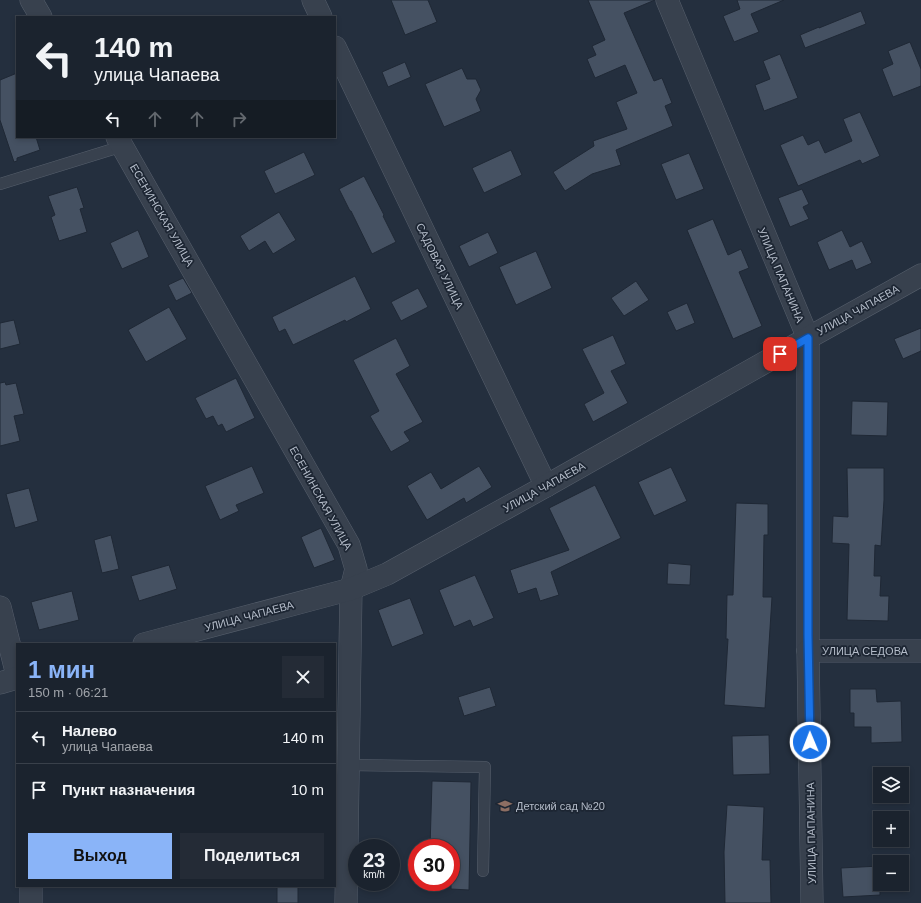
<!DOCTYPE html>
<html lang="ru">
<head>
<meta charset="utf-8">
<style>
  body { margin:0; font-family:Helvetica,sans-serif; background:#242b36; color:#f1f3f6; height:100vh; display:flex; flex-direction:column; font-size:15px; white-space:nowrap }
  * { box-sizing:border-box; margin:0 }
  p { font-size:13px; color:#a0a4aa }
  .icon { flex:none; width:22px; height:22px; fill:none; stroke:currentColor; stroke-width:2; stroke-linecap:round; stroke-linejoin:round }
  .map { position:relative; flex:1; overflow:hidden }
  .panel { position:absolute; left:16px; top:643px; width:320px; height:244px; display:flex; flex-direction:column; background:#1b232e; border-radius:0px; box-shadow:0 2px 6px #0003,0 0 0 1px #39404a }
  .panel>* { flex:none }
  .guide { position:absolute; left:16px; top:16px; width:320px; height:122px; border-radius:0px; box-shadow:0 2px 6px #0003,0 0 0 1px #39404a; background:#1b232e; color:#f1f3f6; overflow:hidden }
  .tools { position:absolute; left:873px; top:767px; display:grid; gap:8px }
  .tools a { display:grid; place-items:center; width:36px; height:36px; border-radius:0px; background:#1b232e; box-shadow:0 2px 6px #0003,0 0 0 1px #39404a; font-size:20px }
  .speed { position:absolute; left:348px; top:839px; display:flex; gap:8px; font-size:20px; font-weight:700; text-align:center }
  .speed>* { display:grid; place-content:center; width:52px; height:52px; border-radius:50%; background:#1b232e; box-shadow:0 2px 6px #0003,0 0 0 1px #39404a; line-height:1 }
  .speed small { font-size:10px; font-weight:400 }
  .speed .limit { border:6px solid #d22; background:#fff; color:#111 }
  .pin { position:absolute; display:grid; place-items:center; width:34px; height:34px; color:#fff; margin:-17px; border-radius:8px; box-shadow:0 2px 6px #0006 }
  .me { position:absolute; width:44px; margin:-22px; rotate:359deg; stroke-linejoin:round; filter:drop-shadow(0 0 3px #0008) }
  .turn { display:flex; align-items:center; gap:14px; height:84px; padding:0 12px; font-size:18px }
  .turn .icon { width:52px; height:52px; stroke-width:2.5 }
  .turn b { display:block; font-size:28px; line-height:34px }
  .lanes { display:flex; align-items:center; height:38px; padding:0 12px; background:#0003; justify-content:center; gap:20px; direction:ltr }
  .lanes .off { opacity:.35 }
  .round { display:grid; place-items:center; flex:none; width:42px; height:42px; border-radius:0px; background:#242b36 }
  .headline { display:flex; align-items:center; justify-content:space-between; height:68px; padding:0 12px }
  h1 { font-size:24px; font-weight:800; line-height:30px; color:#8ab4f8 }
  .primary-button { display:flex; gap:8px; margin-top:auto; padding:8px 12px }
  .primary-button a { flex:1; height:46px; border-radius:0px; background:#8ab4f8; color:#111; font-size:16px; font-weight:800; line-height:46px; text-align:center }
  .primary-button a+a { background:#242b36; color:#f1f3f6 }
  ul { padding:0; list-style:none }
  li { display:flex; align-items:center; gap:12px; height:52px; padding:0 12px; border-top:1px solid #39404a }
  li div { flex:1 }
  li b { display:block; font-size:15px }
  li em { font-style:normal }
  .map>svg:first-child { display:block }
</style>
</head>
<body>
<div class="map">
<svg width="921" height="903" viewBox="0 0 921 903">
  <rect width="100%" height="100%" fill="#242f3e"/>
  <!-- building -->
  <g fill="#455162" stroke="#1f2835">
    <polygon points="391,0 428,0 437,22 405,35"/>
    <polygon points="588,0 655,0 624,13 654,81 662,78 672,103 665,106 673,126 616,150 621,165 592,174 565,191 553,172 594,146 593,141 627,129 616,102 637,93 625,65 595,78 587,59 596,55 592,46 605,40"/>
    <polygon points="737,0 784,0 751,14 759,32 734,42 723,16 740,9"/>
    <polygon points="861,11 866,24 805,48 800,35 819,27 819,28"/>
    <polygon points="910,42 921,69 921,86 893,97 882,69 893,64 888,51"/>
    <polygon points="780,54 798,98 764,111 755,85 770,79 763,61"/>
    <polygon points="405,62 411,77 388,87 382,72"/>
    <polygon points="462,68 467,79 476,79 481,90 476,99 481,111 444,127 425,84"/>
    <polygon points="17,73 17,137 36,137 40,150 17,158 17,161 14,162 0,120 0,80"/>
    <polygon points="860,112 880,156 862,164 860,160 798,186 780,145 803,135 808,145 819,140 825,153 852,141 843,119"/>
    <polygon points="511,150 522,175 484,193 472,168"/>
    <polygon points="304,152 315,175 275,194 264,171"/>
    <polygon points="689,153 704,189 676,200 661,164"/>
    <polygon points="364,176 384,215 383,216 396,242 372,254 351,211 350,211 339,189"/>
    <polygon points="77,187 84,208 80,209 87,232 59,241 51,217 55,215 48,196"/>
    <polygon points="802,189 809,204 803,207 809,219 790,227 778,198"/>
    <polygon points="279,212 296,240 273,254 265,241 249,251 240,236"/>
    <polygon points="713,219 728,255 741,249 749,268 739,272 762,326 733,339 687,230"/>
    <polygon points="138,230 149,257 122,269 110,243"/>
    <polygon points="842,230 850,247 862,241 872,263 856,270 852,260 829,270 817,242"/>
    <polygon points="488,232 498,253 469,267 459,246"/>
    <polygon points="536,251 552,288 516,305 499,267"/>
    <polygon points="355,276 371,309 346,322 345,320 293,345 285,329 279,332 272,317"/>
    <polygon points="183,278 192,293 176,301 168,285"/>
    <polygon points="636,281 649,300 624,316 611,298"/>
    <polygon points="418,288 428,307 401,321 391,302"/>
    <polygon points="687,303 695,323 676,331 667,312"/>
    <polygon points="169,307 187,339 146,362 128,330"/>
    <polygon points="14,320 20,344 0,349 0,323"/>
    <polygon points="921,328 921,351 903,359 894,339"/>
    <polygon points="613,335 626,364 611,371 628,403 593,422 584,404 604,393 582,349"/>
    <polygon points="396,338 410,366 396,374 423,422 404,432 410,441 391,452 370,416 379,411 353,360"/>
    <polygon points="236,378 255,418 226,432 222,424 218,426 213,416 206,419 195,398"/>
    <polygon points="5,382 6,385 16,383 24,414 14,416 20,441 0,446 0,383"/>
    <polygon points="852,401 888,402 887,436 851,435"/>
    <polygon points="252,466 264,493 236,505 239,511 220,520 205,486"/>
    <polygon points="479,466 492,487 466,503 464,498 427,520 407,486 431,472 441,489"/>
    <polygon points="671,467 687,501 654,516 638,482"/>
    <polygon points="847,468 884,468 884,500 881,546 875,545 874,576 881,576 880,596 889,596 888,621 847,620 849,544 832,543 833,516 848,517"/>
    <polygon points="595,485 621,538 551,572 559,595 540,601 536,588 518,594 510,570 569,550 549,508"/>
    <polygon points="29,488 38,521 15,528 6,494"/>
    <polygon points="736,503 768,504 768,535 764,535 763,597 772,597 765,708 724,705 728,639 726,639 727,595 733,595"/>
    <polygon points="321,528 335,560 314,568 301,537"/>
    <polygon points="111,535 119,569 102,573 94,540"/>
    <polygon points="668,563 691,565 690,585 667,584"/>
    <polygon points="169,565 177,589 139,601 131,576"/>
    <polygon points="475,575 494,618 473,627 470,620 454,627 439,590"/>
    <polygon points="72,591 79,620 39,630 31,602"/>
    <polygon points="410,598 424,634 392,647 378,610"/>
    <polygon points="490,687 496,706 464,716 458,697"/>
    <polygon points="850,689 876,689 877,702 901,701 902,742 871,743 871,727 854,727 854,713 850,713"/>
    <polygon points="769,735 770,774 733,775 732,736"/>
    <polygon points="432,781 471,782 469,890 451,889 451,848 430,848"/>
    <polygon points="727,805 764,807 762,860 770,860 771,903 725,903 724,852"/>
    <polygon points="880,866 880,895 843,897 841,868"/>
    <rect x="277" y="886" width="21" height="17"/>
  </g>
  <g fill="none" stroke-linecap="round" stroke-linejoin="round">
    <defs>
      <g id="service">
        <polyline points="0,184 123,146"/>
        <polyline points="348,765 485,767 483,871"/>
      </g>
      <g id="minor">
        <polyline points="31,0 41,17"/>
        <polyline points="313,0 321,17"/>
        <polyline points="667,0 808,338 808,651 812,903"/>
        <polyline points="335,47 546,486"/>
        <polyline points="117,137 349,545 356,569 351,589 346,903"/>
        <polyline points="0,607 17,675"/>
        <polyline points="808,651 921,651"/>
        <polyline points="31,903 31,886"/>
      </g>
      <g id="tertiary">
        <polyline points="144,644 351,589 387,574 546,486 808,338 921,275"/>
        <polyline points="0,683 17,678"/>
      </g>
    </defs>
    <!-- service casing -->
    <use href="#service" stroke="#565f6c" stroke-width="12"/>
    <!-- minor casing -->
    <use href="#minor" stroke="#565f6c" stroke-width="23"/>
    <!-- tertiary casing -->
    <use href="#tertiary" stroke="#565f6c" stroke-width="23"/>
    <!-- service -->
    <use href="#service" stroke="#38414e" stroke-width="11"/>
    <!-- minor -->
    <use href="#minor" stroke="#38414e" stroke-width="22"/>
    <!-- tertiary -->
    <use href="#tertiary" stroke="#38414e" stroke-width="22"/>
  </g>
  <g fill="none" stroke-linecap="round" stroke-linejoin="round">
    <defs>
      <polyline id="route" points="780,354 808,338 808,635 810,742"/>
    </defs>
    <!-- route casing -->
    <use href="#route" stroke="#114b97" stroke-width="10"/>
    <!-- route -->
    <use href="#route" stroke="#1a73e8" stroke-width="7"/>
  </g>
  <!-- icons -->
  <defs>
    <symbol id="school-bare" viewBox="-9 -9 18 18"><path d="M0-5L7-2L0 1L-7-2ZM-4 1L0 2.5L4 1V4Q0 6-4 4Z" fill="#8d6e63" stroke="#1d2633" stroke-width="2.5" paint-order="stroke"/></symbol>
  </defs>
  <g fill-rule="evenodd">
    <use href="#school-bare" x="495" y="796" width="20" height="20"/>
  </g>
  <g text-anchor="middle" stroke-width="3.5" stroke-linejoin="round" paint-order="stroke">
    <!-- street labels -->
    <g font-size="11" fill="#b4bcc9" stroke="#1d2633">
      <text transform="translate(162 215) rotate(60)" y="4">ЕСЕНИНСКАЯ УЛИЦА</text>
      <text transform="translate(440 266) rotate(64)" y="4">САДОВАЯ УЛИЦА</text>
      <text transform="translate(781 275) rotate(67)" y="4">УЛИЦА ПАПАНИНА</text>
      <text transform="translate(858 310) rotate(-29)" y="4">УЛИЦА ЧАПАЕВА</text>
      <text transform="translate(544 487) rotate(-29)" y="4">УЛИЦА ЧАПАЕВА</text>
      <text transform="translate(321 498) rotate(61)" y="4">ЕСЕНИНСКАЯ УЛИЦА</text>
      <text transform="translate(249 616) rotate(-15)" y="4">УЛИЦА ЧАПАЕВА</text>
      <text x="865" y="655">УЛИЦА СЕДОВА</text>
      <text transform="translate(811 833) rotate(-91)" y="4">УЛИЦА ПАПАНИНА</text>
    </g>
    <!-- poi labels -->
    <g font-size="11" fill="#b4bcc9" stroke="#1d2633" text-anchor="start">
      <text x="516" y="810">Детский сад №20</text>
    </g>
  </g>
</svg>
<div class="tools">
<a><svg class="icon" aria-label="layers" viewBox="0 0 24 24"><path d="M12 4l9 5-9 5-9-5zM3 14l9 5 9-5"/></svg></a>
<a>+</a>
<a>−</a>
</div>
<div class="speed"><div>23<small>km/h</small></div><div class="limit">30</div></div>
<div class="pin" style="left:780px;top:354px;background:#d93025"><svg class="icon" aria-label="arrive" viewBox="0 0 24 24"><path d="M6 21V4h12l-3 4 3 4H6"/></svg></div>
<svg class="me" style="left:810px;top:742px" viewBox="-20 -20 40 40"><circle r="17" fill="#1a73e8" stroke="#fff" stroke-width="3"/><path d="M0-11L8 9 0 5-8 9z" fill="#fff"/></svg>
<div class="guide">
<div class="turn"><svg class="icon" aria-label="left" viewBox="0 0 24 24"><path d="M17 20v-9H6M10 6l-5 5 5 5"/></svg><div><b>140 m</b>улица Чапаева</div></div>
<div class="lanes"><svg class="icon" aria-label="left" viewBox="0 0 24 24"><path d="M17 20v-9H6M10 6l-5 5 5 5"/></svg><svg class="icon off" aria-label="ahead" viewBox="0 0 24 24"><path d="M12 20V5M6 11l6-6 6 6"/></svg><svg class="icon off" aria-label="ahead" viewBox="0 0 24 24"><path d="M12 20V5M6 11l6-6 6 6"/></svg><svg class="icon off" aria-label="right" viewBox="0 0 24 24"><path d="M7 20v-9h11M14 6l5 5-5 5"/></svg></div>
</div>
<section class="panel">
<div class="headline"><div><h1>1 мин</h1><p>150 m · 06:21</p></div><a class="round"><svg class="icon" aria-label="close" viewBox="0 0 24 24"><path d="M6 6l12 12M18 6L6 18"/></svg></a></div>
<ul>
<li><svg class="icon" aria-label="left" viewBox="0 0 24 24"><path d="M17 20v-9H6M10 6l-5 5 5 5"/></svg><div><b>Налево</b><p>улица Чапаева</p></div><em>140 m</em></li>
<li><svg class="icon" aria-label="arrive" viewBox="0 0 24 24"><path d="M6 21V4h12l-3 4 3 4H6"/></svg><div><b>Пункт назначения</b></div><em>10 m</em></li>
</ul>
<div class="primary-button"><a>Выход</a><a>Поделиться</a></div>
</section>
</div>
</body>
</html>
